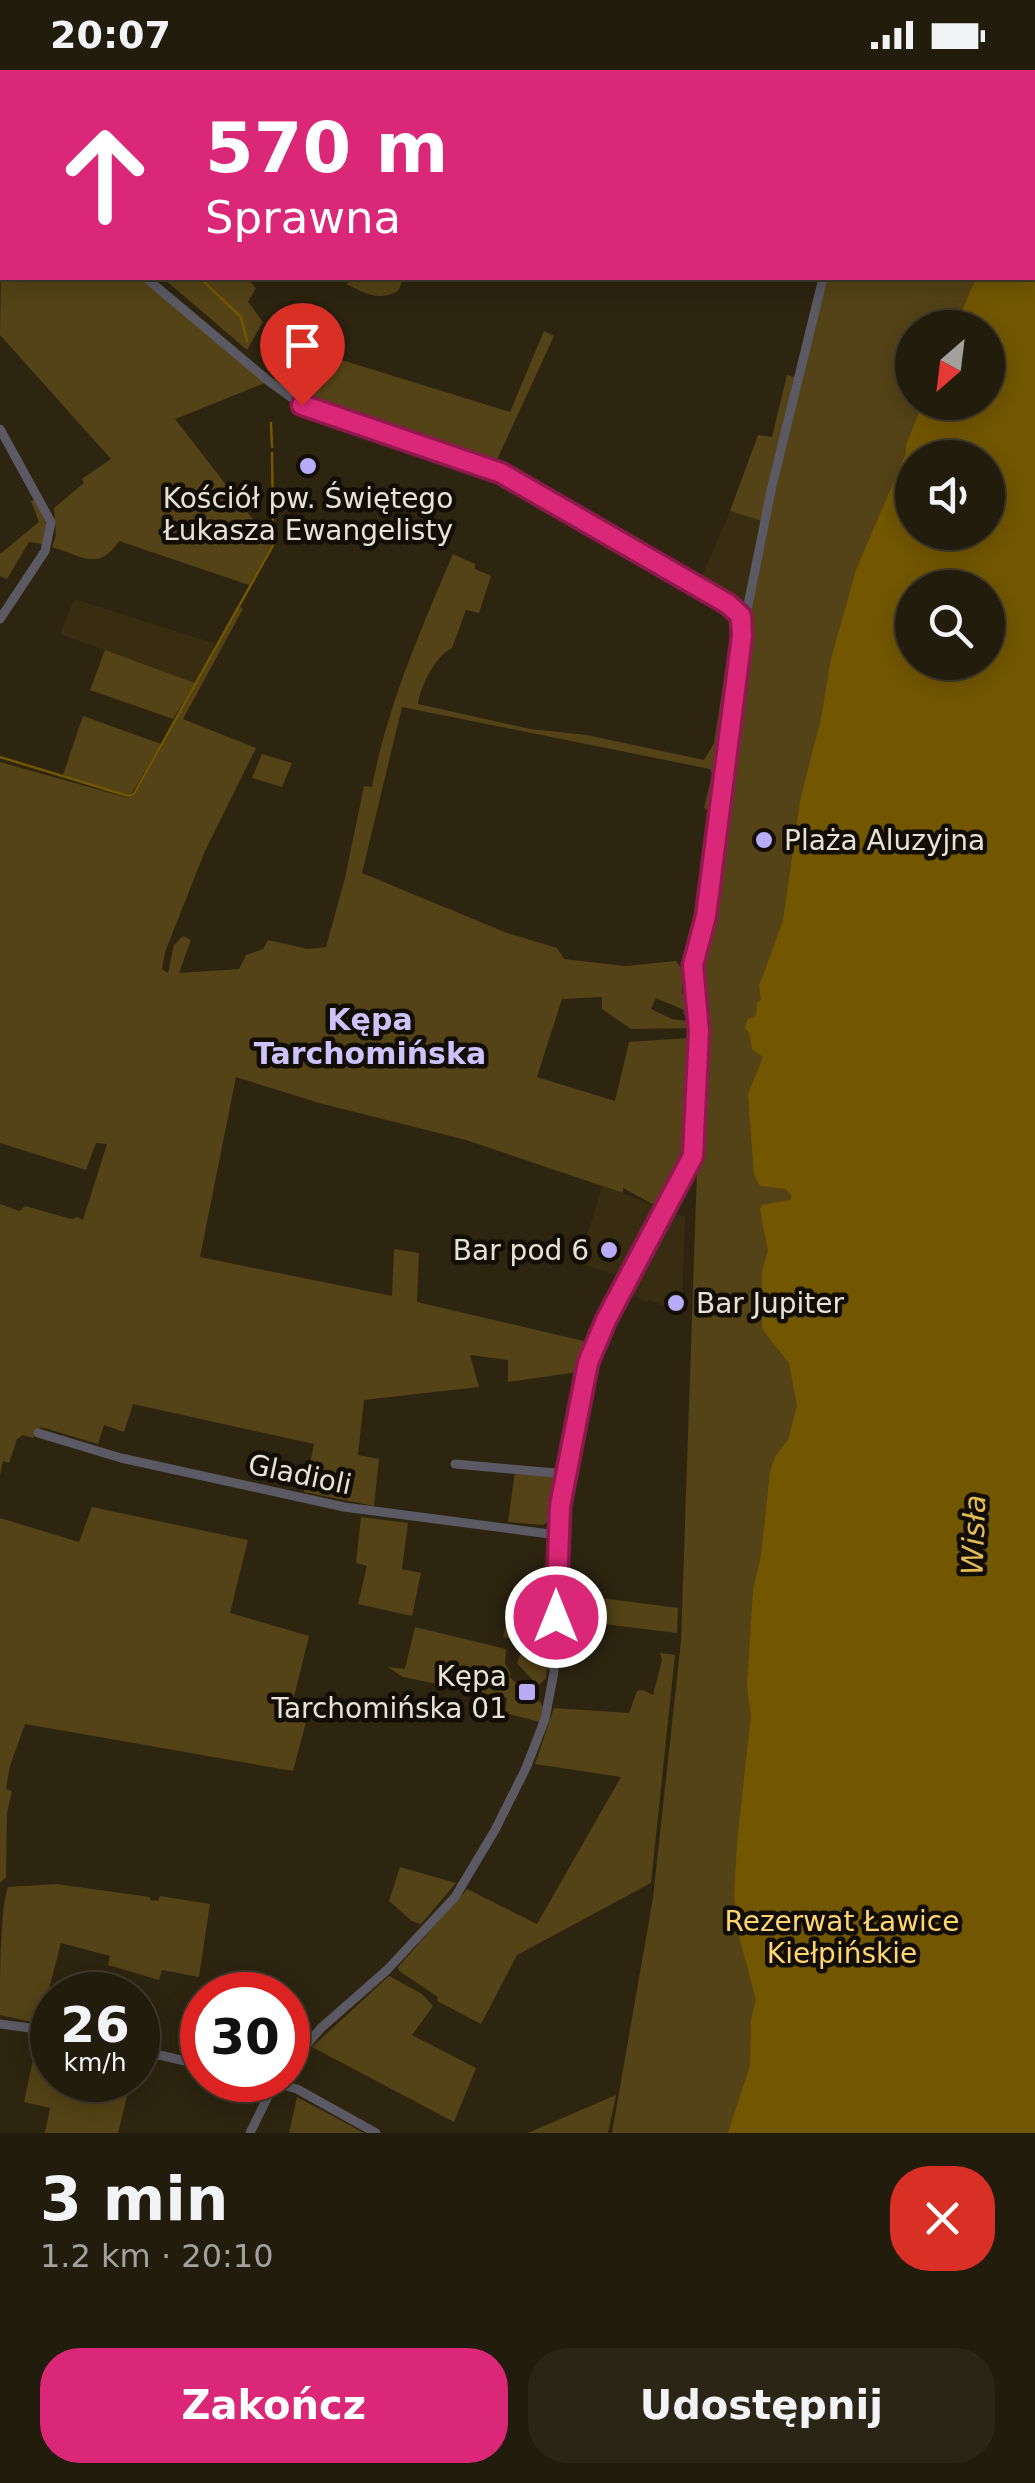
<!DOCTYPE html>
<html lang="pl">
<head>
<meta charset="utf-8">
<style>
  body { margin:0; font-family:"DejaVu Sans",sans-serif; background:#2a2515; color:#f1f3f6; height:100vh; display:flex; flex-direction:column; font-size:38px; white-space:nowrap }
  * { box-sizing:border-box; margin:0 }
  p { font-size:32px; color:#a2a19d }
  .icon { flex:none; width:55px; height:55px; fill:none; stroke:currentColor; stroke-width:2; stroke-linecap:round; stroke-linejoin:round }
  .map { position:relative; height:2063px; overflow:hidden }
  .sheet { display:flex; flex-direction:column; background:#221c0c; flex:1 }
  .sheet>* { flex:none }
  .top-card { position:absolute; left:0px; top:0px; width:1035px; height:210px; box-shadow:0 5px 25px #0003,0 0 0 2px #3f3a2d; background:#db2777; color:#fff; overflow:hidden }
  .needle { width:65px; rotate:208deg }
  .buttons { position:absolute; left:895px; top:240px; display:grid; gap:20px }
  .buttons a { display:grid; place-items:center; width:110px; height:110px; border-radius:50%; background:#221c0c; box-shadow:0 5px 25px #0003,0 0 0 2px #3f3a2d; font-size:50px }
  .speed { position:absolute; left:30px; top:1902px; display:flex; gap:20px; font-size:50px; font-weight:700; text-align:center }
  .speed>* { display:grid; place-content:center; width:130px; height:130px; border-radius:50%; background:#221c0c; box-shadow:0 5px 25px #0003,0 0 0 2px #3f3a2d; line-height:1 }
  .speed small { font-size:25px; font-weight:400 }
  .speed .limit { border:15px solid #d22; background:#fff; color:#111 }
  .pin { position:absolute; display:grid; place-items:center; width:85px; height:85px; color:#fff; margin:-102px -42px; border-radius:50% 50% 50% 0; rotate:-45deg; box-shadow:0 0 10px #0007 }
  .pin .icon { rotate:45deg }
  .me { position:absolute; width:110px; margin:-55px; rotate:0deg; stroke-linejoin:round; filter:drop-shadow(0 0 8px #0008) }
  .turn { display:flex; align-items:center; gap:35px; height:210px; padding:0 40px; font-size:45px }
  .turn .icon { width:130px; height:130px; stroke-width:2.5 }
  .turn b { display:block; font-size:70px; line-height:85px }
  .round { display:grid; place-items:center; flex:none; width:105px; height:105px; border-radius:40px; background:#2a2515 }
  .head { display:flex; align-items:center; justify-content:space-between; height:170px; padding:0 40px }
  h1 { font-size:60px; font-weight:800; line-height:75px }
  .button { display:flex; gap:20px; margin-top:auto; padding:20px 40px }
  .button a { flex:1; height:115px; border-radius:40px; background:#db2777; color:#fff; font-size:40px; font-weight:800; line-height:115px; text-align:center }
  .button a+a { background:#2a2515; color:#f1f3f6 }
  .status { display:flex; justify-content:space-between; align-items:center; height:70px; padding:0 50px; background:#221c0c; direction:ltr }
  .status svg { height:28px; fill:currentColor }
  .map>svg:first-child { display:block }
</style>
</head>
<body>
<div class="status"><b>20:07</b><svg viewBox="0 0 49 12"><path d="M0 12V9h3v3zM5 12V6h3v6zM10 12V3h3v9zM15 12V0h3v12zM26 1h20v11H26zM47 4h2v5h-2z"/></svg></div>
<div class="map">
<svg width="1035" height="2063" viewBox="0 0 1035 2063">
  <rect width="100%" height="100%" fill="#2d2510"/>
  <!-- built -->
  <g fill="#382d10">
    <polygon points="730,441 762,451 745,539 742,542 699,513"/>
    <polygon points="74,529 216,574 195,613 60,564"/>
    <polygon points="602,1116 656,1136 656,1141 626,1199 615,1205 579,1193"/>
    <polygon points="669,1141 685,1147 682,1242 648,1230 646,1233 627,1220"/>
  </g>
  <!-- green -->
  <g fill="#544316" fill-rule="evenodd">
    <polygon points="612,0 872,0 620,2"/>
    <path d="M 876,0 L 1035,0 L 1035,2063 L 612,2063 L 653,1828 L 681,1571 L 702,954 L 700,892 L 705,890 L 713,780 L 754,504 L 822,208 L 1032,208 L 1032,2 L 875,2 ZM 912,258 L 988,258 L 988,332 L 912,332 ZM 912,388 L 988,388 L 988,462 L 912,462 ZM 912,518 L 988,518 L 988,592 L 912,592 Z"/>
    <path d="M 2,141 L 2,208 L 142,208 L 265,313 L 175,349 L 272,474 L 249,515 L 119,471 C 99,502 82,486 52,477 L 56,466 L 54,438 L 84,413 L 82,409 L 111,389 L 0,265 Z"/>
    <polygon points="163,208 247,208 256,218 248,232 263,252 247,280"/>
    <path d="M 355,208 L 404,208 L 398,221 C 378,232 365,223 346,214 Z"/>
    <path d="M 322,236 L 328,242 L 306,279 L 510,342 L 544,261 L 554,266 L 495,394 C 422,367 336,358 274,309 Z"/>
    <polygon points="787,305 794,307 762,451 730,441 758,365 772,367"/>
    <polygon points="519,404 701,508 698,513 516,407"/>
    <polygon points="38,429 46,454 42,474 29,472 7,509 0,506 0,484 39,452 31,431"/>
    <path d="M 453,484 L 475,494 L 475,499 L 491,506 L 479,543 L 466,540 L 452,578 C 436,585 420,617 418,634 L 530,659 L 587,665 L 704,690 L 714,673 L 732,558 L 731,549 L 719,534 L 731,542 L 739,556 L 714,744 L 704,738 L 712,704 L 710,699 L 402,637 L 362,803 L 507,863 L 557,878 L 564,889 L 625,896 L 676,891 L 682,899 L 682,924 L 692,925 L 693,943 L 683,944 L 684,940 L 656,928 L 651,939 L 672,949 L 694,952 L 694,958 L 631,959 L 602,939 L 602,927 L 562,929 L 537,1007 L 615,1031 L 629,972 L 688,968 L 696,973 C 694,1023 704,1105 656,1136 L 623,1118 L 623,1123 L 466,1070 L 319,1033 L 236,1007 L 200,1187 L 392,1226 L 394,1179 L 419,1183 L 417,1232 L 588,1272 L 578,1302 L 508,1312 L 508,1290 L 470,1285 L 479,1317 L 364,1330 L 358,1385 L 379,1389 L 374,1436 L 304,1422 L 314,1374 L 133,1334 L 124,1362 L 104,1355 L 98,1374 L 41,1357 L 33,1368 L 23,1365 L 17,1369 L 9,1393 L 3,1391 L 0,1405 L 0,1134 L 19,1141 L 25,1136 L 71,1149 L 77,1147 L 83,1150 L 107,1074 L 96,1073 L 86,1100 L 0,1073 L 0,692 L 128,728 L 135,725 L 240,537 L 243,539 L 183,649 L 256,678 L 205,781 L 165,882 L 162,899 L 168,903 L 174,875 L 183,866 L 191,870 L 179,903 L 239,899 L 246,885 L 263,879 L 268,870 L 308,879 L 326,877 L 345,808 L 364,716 L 372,717 C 387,637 421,559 453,484 Z"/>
    <polygon points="105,580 195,613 173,649 90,620"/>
    <polygon points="83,646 161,674 132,723 126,725 63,705"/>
    <polygon points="262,684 292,693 282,717 252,708"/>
    <polygon points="515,1401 559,1406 553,1449 543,1455 508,1452"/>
    <polygon points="92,1437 248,1470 230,1543 309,1566 291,1639 308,1645 293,1701 25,1654 10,1696 6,1719 12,1721 7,1743 6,1807 0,1813 0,1448 79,1472"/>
    <polygon points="361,1447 408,1453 402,1499 421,1503 412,1546 358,1534 367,1496 356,1493"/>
    <polygon points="514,1516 552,1521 552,1572 546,1577 503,1567"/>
    <polygon points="562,1523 678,1538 677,1563 562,1549"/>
    <polygon points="415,1557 506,1579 505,1594 511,1604 509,1607 534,1628 536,1626 543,1637 540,1652 505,1643 507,1628 403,1607 388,1597 405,1599"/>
    <polygon points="526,1582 548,1590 551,1599 547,1599 546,1608 538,1616 517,1593 520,1585"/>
    <polygon points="660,1583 675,1585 651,1813 517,1885 481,1954 437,1931 438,1927 399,1901 398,1897 467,1819 537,1854 621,1707 535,1694 554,1638 629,1643 637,1621 643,1620 653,1625 662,1590"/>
    <polygon points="400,1797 456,1813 421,1854 412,1851 389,1831"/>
    <path d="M 56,1814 L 150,1827 L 150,1830 L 158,1831 L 160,1826 L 210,1834 L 199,1907 L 162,1900 L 159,1910 L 108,1895 L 110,1886 L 61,1873 L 40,1954 L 0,1945 C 0,1916 0,1837 8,1817 Z"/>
    <polygon points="389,1906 422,1924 433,1936 412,1965 476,1998 454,2052 312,1977"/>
    <polygon points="38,1966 52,1969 52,2010 131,2010 118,2063 45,2063 50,2038 24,2032"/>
    <polygon points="616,2025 608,2063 528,2063 530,2062"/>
    <polygon points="297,2027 364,2063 289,2063"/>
  </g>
  <!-- water -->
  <path fill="#735700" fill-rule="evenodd" d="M 1035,92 L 1035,2063 L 728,2063 L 750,1996 L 751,1949 L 756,1930 L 738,1863 L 734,1827 L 737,1773 L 751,1645 L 747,1617 L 753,1521 L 761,1486 L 770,1402 L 775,1387 L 788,1370 L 797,1336 L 789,1293 L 762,1259 L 762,1201 L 768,1181 L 760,1139 L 762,1135 L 790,1130 L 792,1126 L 786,1119 L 760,1116 L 754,1105 L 748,1024 L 763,987 L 752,979 L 749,962 L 745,959 L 748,949 L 756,946 L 757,933 L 761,930 L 759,916 L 783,851 L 800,731 L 821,649 L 831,589 L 856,500 L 906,383 L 906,375 L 923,333 L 988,332 L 988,258 L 955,257 L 976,208 L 1032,208 ZM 912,388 L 988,388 L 988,462 L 912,462 ZM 912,518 L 988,518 L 988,592 L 912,592 Z"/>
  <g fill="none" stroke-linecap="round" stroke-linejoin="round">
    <!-- stream -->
    <g stroke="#735700" stroke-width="2.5">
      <polyline points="9,0 12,2"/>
      <polyline points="200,208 241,247 247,271"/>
      <polyline points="271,353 272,377"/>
      <polyline points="0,687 128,726 134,724 277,468 273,452 272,383"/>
    </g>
    <!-- minor -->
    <g stroke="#5b5a64" stroke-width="9">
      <polyline points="113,2 116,0"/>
      <polyline points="0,29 2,32"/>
      <polyline points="0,132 2,129"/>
      <polyline points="146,208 270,312 302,335 466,389 507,406 728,534 741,546 743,557 706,845 693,895 699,961 695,1069 687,1101 606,1250 588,1293 557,1454 554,1602 545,1649 526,1698 495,1760 455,1827 387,1900 321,1958 288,1996"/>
      <polyline points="0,359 51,452 45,481 0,549"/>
      <polyline points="741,546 747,540 772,416 823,208"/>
      <polyline points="38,1363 121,1388 344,1437 557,1465"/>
      <polyline points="455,1394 566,1404"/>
      <polyline points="0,1954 52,1961"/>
      <polyline points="138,1980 202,1995"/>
      <polyline points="266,2010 297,2019 376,2063"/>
      <polyline points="250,2063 276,2010"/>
    </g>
  </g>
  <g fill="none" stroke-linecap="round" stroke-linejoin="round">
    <defs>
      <polyline id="route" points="302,335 501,403 728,534 741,546 742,566 706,846 693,895 699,961 693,1086 606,1250 588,1293 560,1436 556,1547"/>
    </defs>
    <!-- route casing -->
    <use href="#route" stroke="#8e194d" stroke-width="25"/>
    <!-- route -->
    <use href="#route" stroke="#db2777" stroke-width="18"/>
  </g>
  <!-- markers -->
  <g fill="#b8abf7" stroke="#120e06" stroke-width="4">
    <circle cx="308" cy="396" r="10"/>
    <circle cx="764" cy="770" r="10"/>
    <circle cx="609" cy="1180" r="10"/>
    <circle cx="676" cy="1233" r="10"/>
    <rect x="517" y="1612" width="20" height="20" rx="5"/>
  </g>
  <g text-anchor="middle" stroke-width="9" stroke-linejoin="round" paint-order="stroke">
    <!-- poi labels -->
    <g font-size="28" fill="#e8e2d6" stroke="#120e06" text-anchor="start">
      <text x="308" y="438" text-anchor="middle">Kościół pw. Świętego<tspan x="308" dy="32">Łukasza Ewangelisty</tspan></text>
      <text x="784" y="780">Plaża Aluzyjna</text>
      <text x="589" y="1190" text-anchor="end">Bar pod 6</text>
      <text x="696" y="1243">Bar Jupiter</text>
      <text x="507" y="1616" text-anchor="end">Kępa<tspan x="507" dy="32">Tarchomińska 01</tspan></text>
    </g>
    <!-- street labels -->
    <g font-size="28" fill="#e8e2d6" stroke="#120e06">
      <text transform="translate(300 1404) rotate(12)" y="10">Gladioli</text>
    </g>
    <!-- park labels -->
    <g font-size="28" fill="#ffd571" stroke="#120e06">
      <text x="842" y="1861">Rezerwat Ławice<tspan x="842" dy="32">Kiełpińskie</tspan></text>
    </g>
    <!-- neighbourhood labels -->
    <g font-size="30" font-weight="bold" fill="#ccc3fc" stroke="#120e06">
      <text x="370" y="960">Kępa<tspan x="370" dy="34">Tarchomińska</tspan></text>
    </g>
    <!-- water labels -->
    <g font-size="30" font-style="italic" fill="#e4bb56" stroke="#120e06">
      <text transform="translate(974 1465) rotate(-88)" y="10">Wisła</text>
    </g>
  </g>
</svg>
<div class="buttons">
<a><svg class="needle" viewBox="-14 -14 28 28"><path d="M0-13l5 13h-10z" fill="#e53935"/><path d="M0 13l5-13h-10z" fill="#a2a19d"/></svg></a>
<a><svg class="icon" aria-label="sound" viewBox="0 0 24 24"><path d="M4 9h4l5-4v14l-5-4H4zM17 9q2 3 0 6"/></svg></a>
<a><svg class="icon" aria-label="search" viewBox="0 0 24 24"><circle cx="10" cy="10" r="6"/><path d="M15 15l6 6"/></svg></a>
</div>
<div class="speed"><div>26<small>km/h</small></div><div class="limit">30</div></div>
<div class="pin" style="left:302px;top:335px;background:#d93025"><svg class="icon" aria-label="arrive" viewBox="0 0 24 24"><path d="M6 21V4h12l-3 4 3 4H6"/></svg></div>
<svg class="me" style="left:556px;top:1547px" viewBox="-20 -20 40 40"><circle r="17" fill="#db2777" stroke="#fff" stroke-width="3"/><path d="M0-11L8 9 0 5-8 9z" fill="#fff"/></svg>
<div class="top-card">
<div class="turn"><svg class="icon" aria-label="ahead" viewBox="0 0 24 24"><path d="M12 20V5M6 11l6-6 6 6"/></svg><div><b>570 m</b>Sprawna</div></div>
</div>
</div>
<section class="sheet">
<div class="head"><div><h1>3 min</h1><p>1.2 km · 20:10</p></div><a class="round" style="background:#d93025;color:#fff"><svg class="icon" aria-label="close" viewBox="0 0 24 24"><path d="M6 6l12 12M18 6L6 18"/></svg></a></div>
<div class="button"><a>Zakończ</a><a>Udostępnij</a></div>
</section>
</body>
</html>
